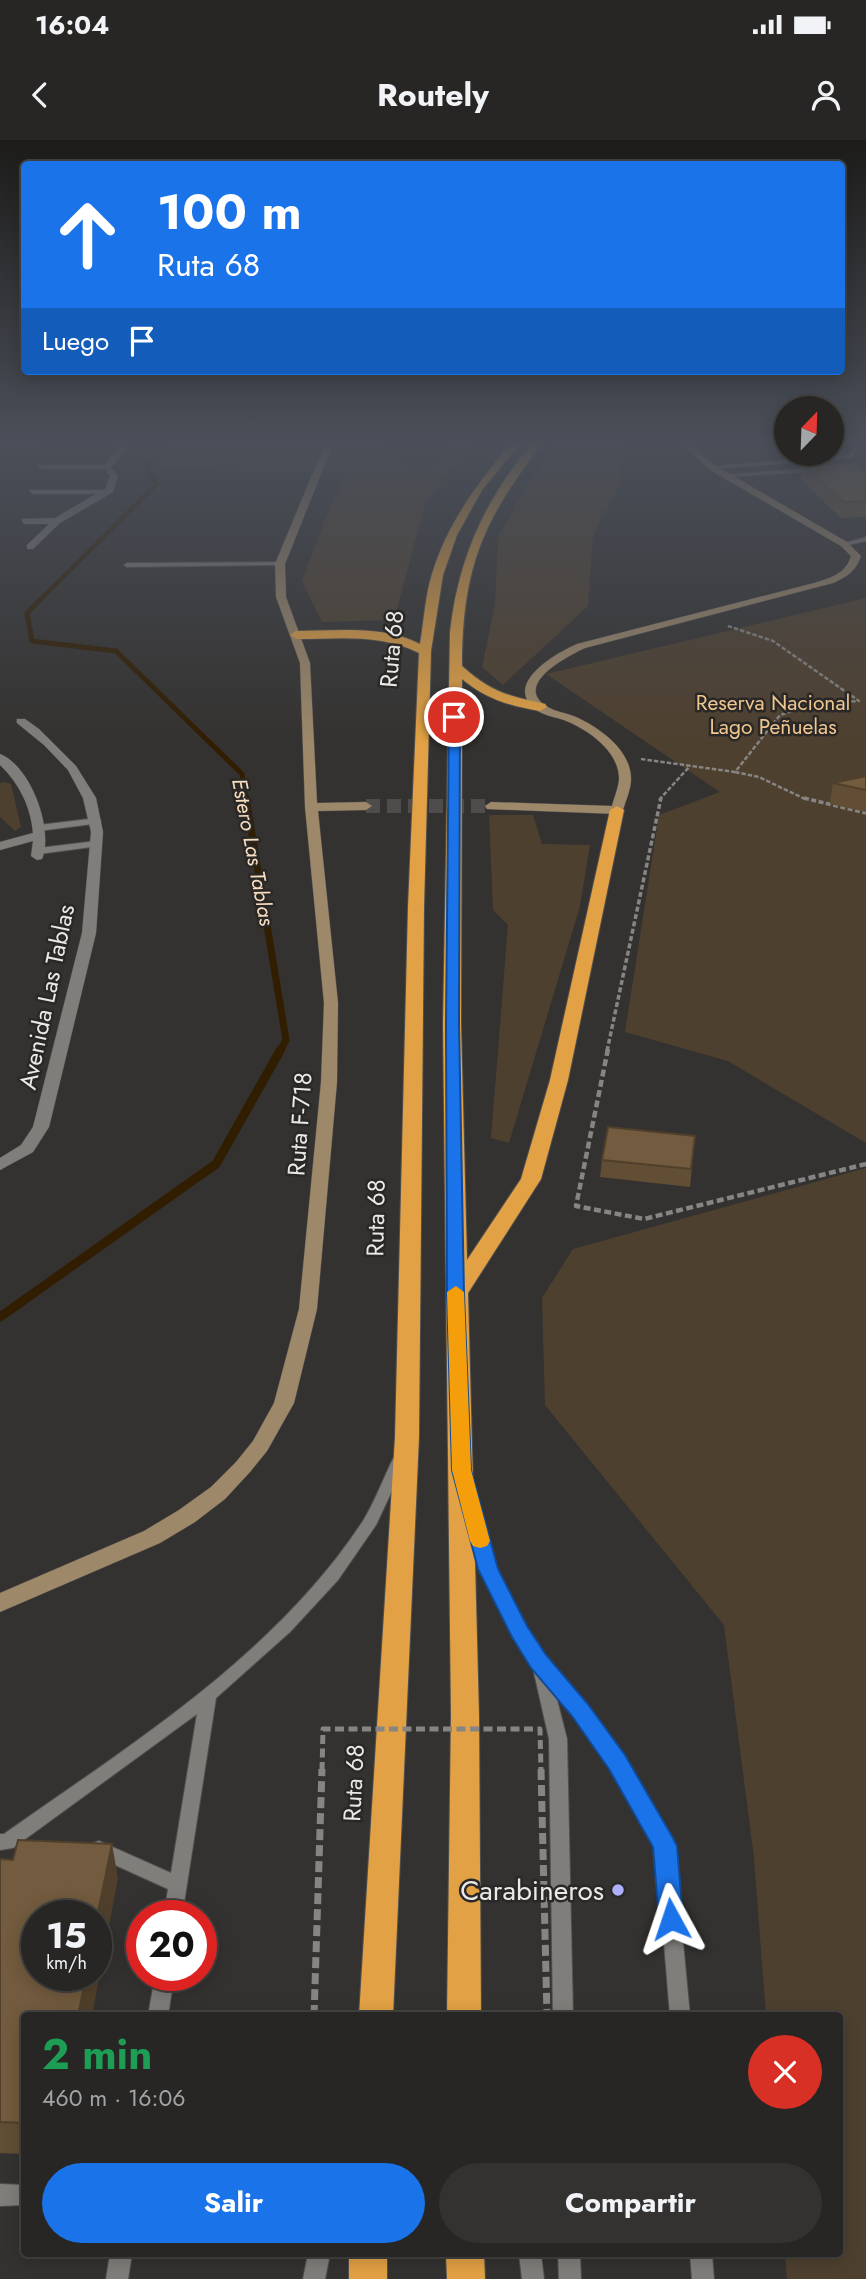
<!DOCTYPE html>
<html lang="es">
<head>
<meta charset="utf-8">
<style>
  body { margin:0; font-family:Jost,sans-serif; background:#333231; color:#f1f3f6; height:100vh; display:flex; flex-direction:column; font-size:26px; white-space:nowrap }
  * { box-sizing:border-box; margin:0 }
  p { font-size:23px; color:#a4a5a6 }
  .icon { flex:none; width:38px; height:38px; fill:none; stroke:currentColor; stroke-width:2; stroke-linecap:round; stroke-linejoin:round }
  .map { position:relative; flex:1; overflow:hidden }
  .sheet { position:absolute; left:21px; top:1872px; width:822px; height:245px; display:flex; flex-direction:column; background:#272624; border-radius:7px; box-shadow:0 4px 18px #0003,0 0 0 2px #434341 }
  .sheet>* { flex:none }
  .banner { position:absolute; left:21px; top:21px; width:824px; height:214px; border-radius:7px; box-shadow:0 4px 18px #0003,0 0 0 2px #434341; background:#1a73e8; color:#fff; overflow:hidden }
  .needle { width:46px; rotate:23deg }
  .tools { position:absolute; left:774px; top:256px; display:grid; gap:14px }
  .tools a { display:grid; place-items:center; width:70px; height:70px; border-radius:50%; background:#272624; box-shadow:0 4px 18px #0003,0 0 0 2px #434341; font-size:35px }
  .speed { position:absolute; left:21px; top:1760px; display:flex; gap:14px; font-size:35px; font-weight:700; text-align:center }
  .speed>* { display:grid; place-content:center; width:91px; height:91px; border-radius:50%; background:#272624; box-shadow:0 4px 18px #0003,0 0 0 2px #434341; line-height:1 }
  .speed small { font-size:18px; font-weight:400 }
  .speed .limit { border:10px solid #d22; background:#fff; color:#111 }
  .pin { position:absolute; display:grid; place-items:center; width:60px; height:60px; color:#fff; margin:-30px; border:4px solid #fff; border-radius:50%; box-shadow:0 2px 7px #0007 }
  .me { position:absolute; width:77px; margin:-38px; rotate:355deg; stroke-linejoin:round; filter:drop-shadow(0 0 5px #0008) }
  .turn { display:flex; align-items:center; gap:24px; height:147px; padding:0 21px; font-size:32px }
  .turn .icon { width:91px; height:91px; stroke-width:2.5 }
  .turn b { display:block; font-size:49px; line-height:60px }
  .then { display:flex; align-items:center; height:66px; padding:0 21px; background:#0003; gap:14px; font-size:26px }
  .round { display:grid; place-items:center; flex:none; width:74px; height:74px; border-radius:37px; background:#333231 }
  .head { display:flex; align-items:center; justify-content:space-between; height:119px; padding:0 21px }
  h1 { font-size:42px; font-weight:700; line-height:52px; color:#1e9e55 }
  .cta { display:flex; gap:14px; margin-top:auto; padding:14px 21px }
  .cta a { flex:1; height:80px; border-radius:42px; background:#1a73e8; color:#fff; font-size:28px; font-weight:700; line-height:80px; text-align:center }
  .cta a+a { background:#333231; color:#f1f3f6 }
  .status { display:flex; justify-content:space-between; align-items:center; height:49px; padding:0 35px; background:#272624; direction:ltr }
  .status svg { height:19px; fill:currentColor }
  header { display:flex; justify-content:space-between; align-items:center; height:91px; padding:0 21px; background:#272624; font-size:32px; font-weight:700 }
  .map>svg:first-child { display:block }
</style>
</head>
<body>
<div class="status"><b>16:04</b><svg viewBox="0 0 49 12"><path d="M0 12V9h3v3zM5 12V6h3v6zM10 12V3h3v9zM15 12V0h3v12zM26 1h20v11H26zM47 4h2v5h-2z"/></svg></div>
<header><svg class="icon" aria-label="back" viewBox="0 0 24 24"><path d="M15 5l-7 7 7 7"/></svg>Routely<svg class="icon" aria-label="person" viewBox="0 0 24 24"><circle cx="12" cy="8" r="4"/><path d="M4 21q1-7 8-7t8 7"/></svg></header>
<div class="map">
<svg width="866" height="2139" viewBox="0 0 866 2139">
  <rect width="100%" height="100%" fill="#343230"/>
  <!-- green -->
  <g fill="#4e402f">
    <polygon points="172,304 381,304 375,314 429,331 457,304 473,304 426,361 394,480 322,482 302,441 327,374 347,332 153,330"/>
    <polygon points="556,304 618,304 621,342 593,396 588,466 503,545 482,527 495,464 498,397 521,356"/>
    <polygon points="866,458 866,1003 728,921 625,892 659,675 720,652 546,534"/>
    <polygon points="4,642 11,644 21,687 15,691 0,677 0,643"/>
    <polygon points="489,675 533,675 542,704 590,705 580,766 509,1003 491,998 508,785 493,770"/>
    <polygon points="866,1028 866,2139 787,2139 785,2114 840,2114 840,1876 766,1876 754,1718 724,1485 545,1265 542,1158 573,1109"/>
  </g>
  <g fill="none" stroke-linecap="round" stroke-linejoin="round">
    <!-- stream-far3 -->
    <polyline stroke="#311d00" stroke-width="4.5" points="39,461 157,344 146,327 161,304"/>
    <!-- stream-far2 -->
    <polyline stroke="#311d00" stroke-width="5" points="40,460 27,473 32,501 116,511 242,634 246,660"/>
    <!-- stream-far1 -->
    <polyline stroke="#311d00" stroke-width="7" points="246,658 286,900 280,911"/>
    <!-- stream -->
    <polyline stroke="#311d00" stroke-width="9" points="0,1177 216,1024 281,909"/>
    <!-- secondary-tunnel -->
    <polyline stroke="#4f4d4b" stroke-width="14" stroke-dasharray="14 7" stroke-linecap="butt" points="366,666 491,666"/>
    <defs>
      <g id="lane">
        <polygon points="855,306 858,308 852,318 711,329 708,327 850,315"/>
        <polygon points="818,328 820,331 724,337 721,335"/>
        <polygon points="866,397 866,401 844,406 841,404"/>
        <polygon points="280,422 282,423 282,425 127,427 124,425 127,423"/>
        <polygon points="97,678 101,681 100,683 39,691 35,688 39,685"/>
        <polygon points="96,701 99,702 99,706 39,714 34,711 39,708"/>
        <path d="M 398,1318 L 403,1319 L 405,1323 L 376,1385 L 338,1440 L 290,1492 L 216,1558 L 182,1776 L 164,1776 L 168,1749 L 93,1715 L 90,1709 L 93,1703 L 99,1701 L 171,1733 L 197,1574 L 13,1708 L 0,1710 L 0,1694 L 4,1694 C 133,1603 275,1515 363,1381 C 374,1363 382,1342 391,1323 L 393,1319 Z"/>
        <polygon points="471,1356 476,1358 478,1362 496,1429 525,1488 545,1516 585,1564 623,1617 674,1706 690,1876 670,1876 656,1707 611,1627 555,1552 567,1599 573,1876 553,1876 549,1599 532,1524 513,1497 480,1429 464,1362 466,1358"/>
        <polygon points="155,1836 174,1836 168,1876 148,1876"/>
        <polygon points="0,2044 24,2045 24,2065 0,2066"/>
        <polygon points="110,2114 132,2114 128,2139 106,2139"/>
        <polygon points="308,2114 330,2114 325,2139 303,2139"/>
        <polygon points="519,2114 541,2114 544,2139 522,2139"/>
        <polygon points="558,2114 580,2114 581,2139 559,2139"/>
        <polygon points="690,2114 712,2114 714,2139 692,2139"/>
      </g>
      <g id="street">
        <polygon points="0,304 38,304 0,306"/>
        <polygon points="118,304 126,304 126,310 111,327 118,336 113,352 60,383 33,409 27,409 27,405 49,384 24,384 21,379 55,378 96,354 32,354 29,350 105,350 110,336 105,329 41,329 38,325 104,325 118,309"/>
        <polygon points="17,579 25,579 39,589 76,626 96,658 103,692 96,793 49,987 33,1012 0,1030 0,1018 21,1005 33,987 82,793 91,692 83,658 68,630 44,605 17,583"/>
        <path d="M 0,614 C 31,626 54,690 42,719 L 37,720 L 31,716 L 33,701 L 0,710 L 0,702 L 33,693 C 31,667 19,643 0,625 Z"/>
      </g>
      <g id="secondary">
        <polygon points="325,304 333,304 285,424 286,457 310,523 317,663 366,662 372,666 366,670 318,671 338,863 337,942 317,1169 294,1263 267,1311 250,1332 225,1359 195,1382 160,1403 0,1472 0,1453 144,1391 179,1370 211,1347 236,1322 253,1301 274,1263 299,1169 321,942 324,863 305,667 300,523 276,457 275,424"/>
        <path d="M 682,304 L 690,304 L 716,326 L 847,402 L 861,416 C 856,431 847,437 833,443 L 585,508 C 568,516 513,544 546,566 C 555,572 567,573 576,577 C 600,588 631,610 631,639 C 631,649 626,660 623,670 L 617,674 L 487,669 L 485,666 L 491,662 L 612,666 C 614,658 618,649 619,640 C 620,611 587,589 564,580 C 555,577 546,576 538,571 C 500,545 556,513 577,504 L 814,443 C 830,438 846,434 851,416 L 841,406 L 710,330 Z"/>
      </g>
      <g id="highway">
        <path d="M 510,304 L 520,304 L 482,350 L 457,395 L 443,435 L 431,511 L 424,767 L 419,1297 L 393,1876 L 359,1876 L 395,1297 L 408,767 L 419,513 C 380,493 338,499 296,499 L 290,495 L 296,491 C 336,491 383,485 420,504 C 424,481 425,456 432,434 C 447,384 478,343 510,304 Z"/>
        <path d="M 532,304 L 542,304 C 483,380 462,428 462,526 C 491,552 508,556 545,564 L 547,567 L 540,571 C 510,566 486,559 462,539 L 461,884 L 467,1120 L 521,1039 L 550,940 L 610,670 L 617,666 L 624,670 L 568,940 L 541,1039 L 468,1153 L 479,1575 L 481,1876 L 447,1876 L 451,1575 L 443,884 L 450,492 C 458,419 485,359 532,304 Z"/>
        <rect x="349" y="2114" width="38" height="25"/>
        <polygon points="446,2114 484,2114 485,2139 447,2139"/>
      </g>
    </defs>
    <!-- lane casing -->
    <use href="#lane" stroke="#52504e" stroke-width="2"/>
    <!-- street casing -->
    <use href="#street" stroke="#52504e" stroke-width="1"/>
    <!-- secondary casing -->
    <use href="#secondary" stroke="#52504e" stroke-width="1"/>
    <!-- highway casing -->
    <use href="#highway" stroke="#52504e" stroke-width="2"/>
    <!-- path-far2 -->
    <g stroke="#868583" stroke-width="2.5" stroke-dasharray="4.5 2" stroke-linecap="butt">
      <polyline points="641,619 735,632 780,575 818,563 859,561 773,501 728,486"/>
      <polyline points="735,632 759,637 807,660"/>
      <polyline points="659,660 690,626"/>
    </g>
    <!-- path-far1 -->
    <g stroke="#868583" stroke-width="3.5" stroke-dasharray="5 2.5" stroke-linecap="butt">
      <polyline points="804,658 866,673"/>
      <polyline points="607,911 661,658"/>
    </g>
    <!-- path -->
    <polyline stroke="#868583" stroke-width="4.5" stroke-dasharray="7 3.5" stroke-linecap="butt" points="608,909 576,1066 644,1079 866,1024"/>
    <!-- lane -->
    <use href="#lane" fill="#807e7b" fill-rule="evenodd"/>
    <!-- street -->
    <use href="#street" fill="#807e7b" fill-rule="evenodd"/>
    <!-- secondary -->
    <use href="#secondary" fill="#9d886a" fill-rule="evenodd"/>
    <!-- highway -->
    <use href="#highway" fill="#e2a144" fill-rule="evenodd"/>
    <!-- path-bridge-far1 -->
    <polyline stroke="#868583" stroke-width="5" stroke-dasharray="9 4.5" stroke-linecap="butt" points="322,1631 323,1589 540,1589 541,1631"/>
    <!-- path-bridge -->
    <g stroke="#868583" stroke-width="7" stroke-dasharray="11 5" stroke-linecap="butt">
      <polyline points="541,1629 547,1876"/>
      <polyline points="314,1876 322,1629"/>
    </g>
  </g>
  <!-- wall -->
  <g fill="#624e35">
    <polygon points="802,325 866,332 866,377 841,378 801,340"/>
    <polygon points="866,636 866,672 830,664 833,643"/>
    <polygon points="695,996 690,1047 600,1037 602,1020"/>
    <polygon points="0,1719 118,1738 24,1876 24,2014 0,2013"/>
  </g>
  <!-- shaded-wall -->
  <polygon fill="#50402b" points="112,1704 118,1738 92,1876 78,1876 86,1836 96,1836 96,1782"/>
  <!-- building -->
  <g fill="#725b3e" stroke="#50402b" stroke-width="2">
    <polygon points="854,323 866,332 866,361 844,362 802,325"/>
    <polygon points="866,636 866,650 833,643"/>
    <polygon points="608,987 695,996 691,1029 602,1020"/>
    <polygon points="18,1700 112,1704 96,1782 96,1776 37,1776 37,1836 86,1836 78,1876 24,1876 24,1983 0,1982 0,1719 13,1720"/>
  </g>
  <!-- sky -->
  <linearGradient id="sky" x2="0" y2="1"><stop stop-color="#1d1c1a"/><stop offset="0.5" stop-color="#4a4f59"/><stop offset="1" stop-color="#4a4f59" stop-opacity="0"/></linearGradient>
  <rect width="866" height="603" fill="url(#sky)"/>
  <!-- route -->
  <polygon fill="#1a73e8" stroke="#114b97" stroke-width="2" points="454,574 460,577 459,884 464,1155 471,1330 498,1429 527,1486 546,1515 587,1563 625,1615 673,1698 677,1706 683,1779 680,1787 671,1790 663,1787 659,1779 653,1707 609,1629 572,1576 531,1528 512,1497 478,1429 452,1330 447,1155 446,884 449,577"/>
  <!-- slow -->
  <polygon fill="#f59e0b" points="456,1146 464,1152 471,1330 490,1401 487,1406 480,1408 473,1406 470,1401 452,1330 447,1152"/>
  <!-- markers -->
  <circle fill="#adaffb" stroke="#2a2826" stroke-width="2.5" cx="618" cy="1750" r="7"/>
  <g text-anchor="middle" stroke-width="5" stroke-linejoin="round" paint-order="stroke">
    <!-- far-park labels -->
    <g font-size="21" fill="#f0c691" stroke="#2a2826">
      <text x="773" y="570">Reserva Nacional<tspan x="773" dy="24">Lago Peñuelas</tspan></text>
    </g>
    <!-- far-water labels -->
    <g font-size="21" font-style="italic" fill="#f9dfc0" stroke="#2a2826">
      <text transform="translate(253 712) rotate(79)" y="7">Estero Las Tablas</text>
    </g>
    <!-- street labels -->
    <g font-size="24" fill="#eae9e7" stroke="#2a2826">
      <text transform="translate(392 509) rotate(-85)" y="8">Ruta 68</text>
      <text transform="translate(47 857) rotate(-78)" y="8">Avenida Las Tablas</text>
      <text transform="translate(300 984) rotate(-86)" y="8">Ruta F-718</text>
      <text transform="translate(376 1078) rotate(-89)" y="8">Ruta 68</text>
      <text transform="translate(354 1643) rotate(-87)" y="8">Ruta 68</text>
    </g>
    <!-- near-poi labels -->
    <g font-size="28" fill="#eae9e7" stroke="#2a2826" text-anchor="end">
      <text x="604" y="1760">Carabineros</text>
    </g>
  </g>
</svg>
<div class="tools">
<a><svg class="needle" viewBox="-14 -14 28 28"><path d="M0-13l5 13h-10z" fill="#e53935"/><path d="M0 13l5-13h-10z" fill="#a4a5a6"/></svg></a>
</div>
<div class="speed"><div>15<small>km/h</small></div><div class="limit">20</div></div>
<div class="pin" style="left:454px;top:577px;background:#d93025"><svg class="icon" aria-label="arrive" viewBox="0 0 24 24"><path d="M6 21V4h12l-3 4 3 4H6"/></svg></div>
<svg class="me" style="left:671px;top:1779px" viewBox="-20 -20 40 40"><path d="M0-17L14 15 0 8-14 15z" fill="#1a73e8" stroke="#fff" stroke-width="4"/></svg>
<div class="banner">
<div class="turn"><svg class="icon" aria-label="ahead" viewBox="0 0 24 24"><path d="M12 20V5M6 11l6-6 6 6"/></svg><div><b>100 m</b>Ruta 68</div></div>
<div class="then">Luego<svg class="icon" aria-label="arrive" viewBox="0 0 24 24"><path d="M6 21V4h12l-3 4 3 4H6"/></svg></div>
</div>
<section class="sheet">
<div class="head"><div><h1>2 min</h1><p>460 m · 16:06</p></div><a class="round" style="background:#d93025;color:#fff"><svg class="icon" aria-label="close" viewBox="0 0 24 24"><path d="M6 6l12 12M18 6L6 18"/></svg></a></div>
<div class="cta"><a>Salir</a><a>Compartir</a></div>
</section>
</div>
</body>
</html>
